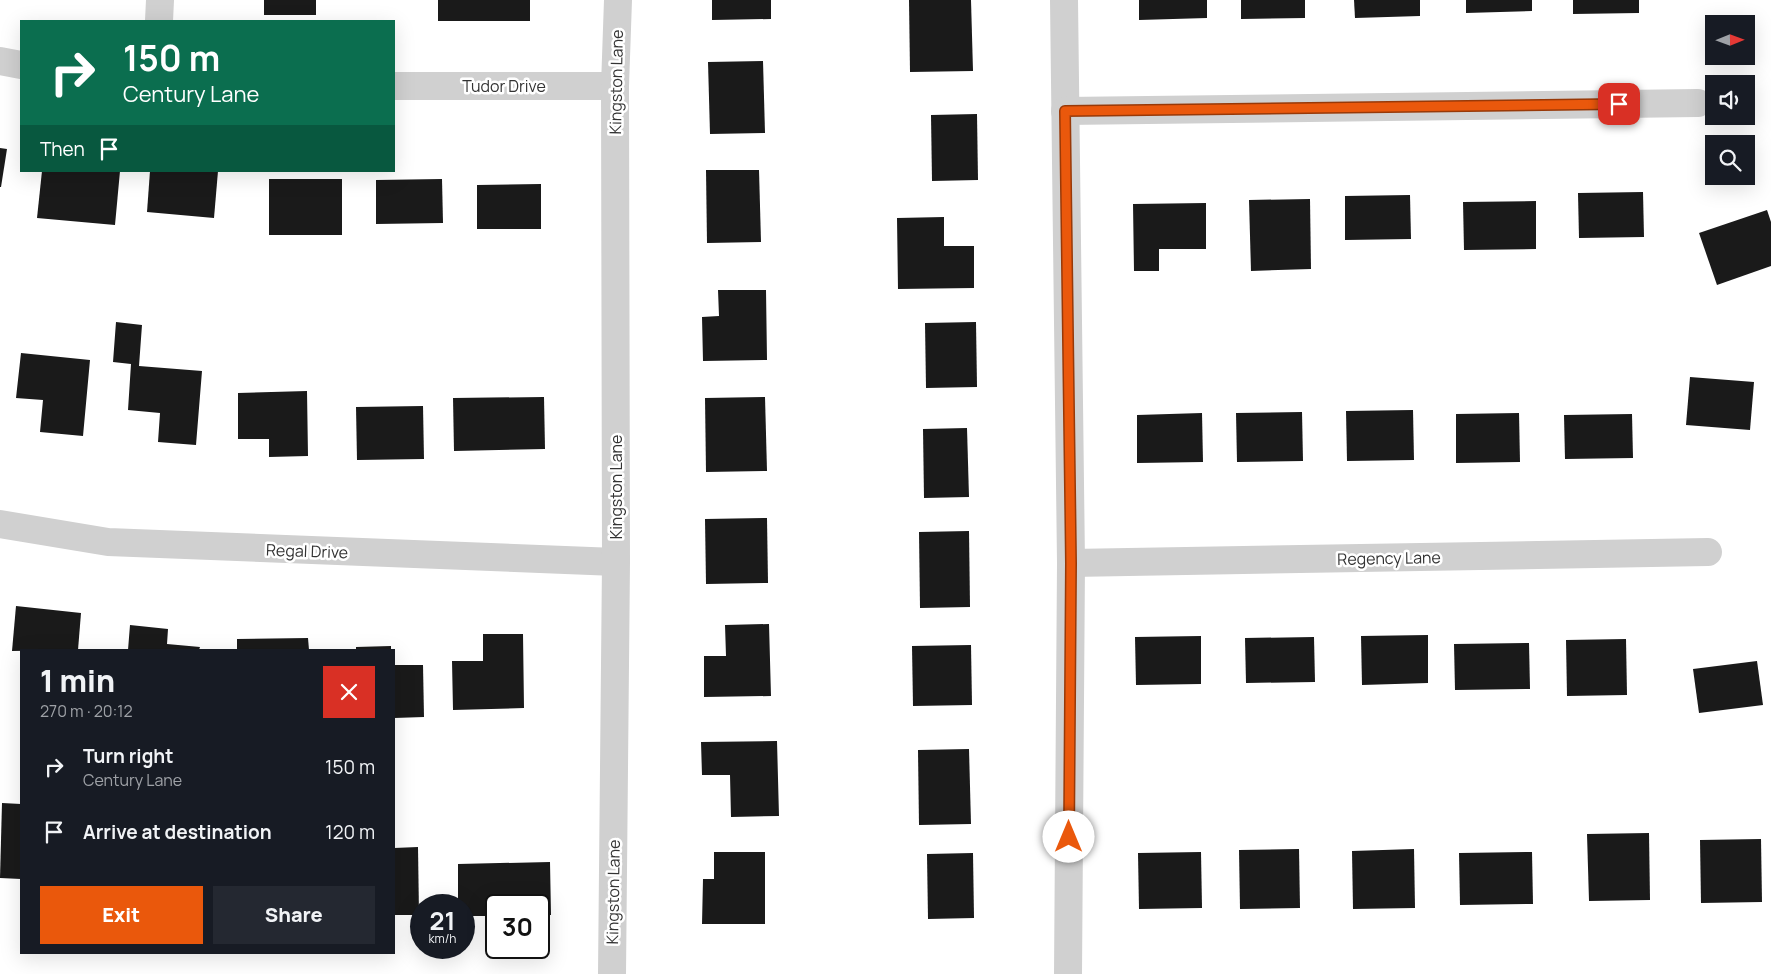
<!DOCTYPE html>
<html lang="en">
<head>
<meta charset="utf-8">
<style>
  body { margin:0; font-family:Manrope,sans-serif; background:#242831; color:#f1f3f6; height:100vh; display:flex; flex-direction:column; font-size:19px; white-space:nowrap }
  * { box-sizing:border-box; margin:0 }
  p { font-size:16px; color:#9ea1a6 }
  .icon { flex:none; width:28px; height:28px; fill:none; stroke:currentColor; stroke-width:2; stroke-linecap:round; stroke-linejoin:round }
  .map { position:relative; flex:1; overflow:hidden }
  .details { position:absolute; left:20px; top:649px; width:375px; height:305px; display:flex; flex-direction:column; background:#171b24; border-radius:0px; box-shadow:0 5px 20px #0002 }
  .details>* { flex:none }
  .top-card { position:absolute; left:20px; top:20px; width:375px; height:152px; border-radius:0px; box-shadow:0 5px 20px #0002; background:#0b6e4f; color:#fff; overflow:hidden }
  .needle { width:32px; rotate:89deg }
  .fabs { position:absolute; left:1705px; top:15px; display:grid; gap:10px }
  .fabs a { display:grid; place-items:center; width:50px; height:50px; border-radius:0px; background:#171b24; box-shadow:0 5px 20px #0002; font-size:25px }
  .speed { position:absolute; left:410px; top:894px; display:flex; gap:10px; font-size:25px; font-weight:700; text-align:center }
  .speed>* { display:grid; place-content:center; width:65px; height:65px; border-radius:50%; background:#171b24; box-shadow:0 5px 20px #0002; line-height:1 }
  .speed small { font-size:12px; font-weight:400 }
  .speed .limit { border:2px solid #111; border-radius:8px; background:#fff; color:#111 }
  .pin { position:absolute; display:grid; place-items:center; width:42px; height:42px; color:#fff; margin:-21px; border-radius:10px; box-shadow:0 2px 8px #0006 }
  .me { position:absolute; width:55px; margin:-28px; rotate:0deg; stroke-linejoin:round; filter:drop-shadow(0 0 4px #0008) }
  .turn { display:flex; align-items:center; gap:18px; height:105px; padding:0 20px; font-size:22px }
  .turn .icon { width:65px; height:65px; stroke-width:2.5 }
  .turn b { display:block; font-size:35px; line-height:42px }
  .then { display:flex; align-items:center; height:48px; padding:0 20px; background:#0003; gap:10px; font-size:19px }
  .round { display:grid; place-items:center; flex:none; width:52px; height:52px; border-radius:0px; background:#242831 }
  .headline { display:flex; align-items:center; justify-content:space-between; height:85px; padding:0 20px }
  h1 { font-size:30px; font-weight:800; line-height:38px }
  .button { display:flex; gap:10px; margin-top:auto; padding:10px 20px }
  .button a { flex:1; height:58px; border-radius:0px; background:#ea580c; color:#fff; font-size:20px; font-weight:800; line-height:58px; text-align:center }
  .button a+a { background:#242831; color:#f1f3f6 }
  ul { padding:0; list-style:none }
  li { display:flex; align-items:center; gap:15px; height:65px; padding:0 20px }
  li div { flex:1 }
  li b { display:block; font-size:19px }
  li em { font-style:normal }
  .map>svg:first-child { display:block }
</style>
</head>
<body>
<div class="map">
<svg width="1771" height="974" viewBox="0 0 1771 974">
  <rect width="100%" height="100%" fill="#fff"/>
  <!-- building -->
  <g fill="#1a1a1a">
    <rect x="264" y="0" width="52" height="15"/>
    <rect x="438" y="0" width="92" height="21"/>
    <polygon points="712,0 771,0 771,19 712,20"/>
    <polygon points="909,0 971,0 973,71 910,72"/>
    <polygon points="1139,0 1207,0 1207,18 1139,20"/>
    <polygon points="1241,0 1305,0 1305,18 1241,19"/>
    <polygon points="1354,0 1420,0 1420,16 1355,18"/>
    <polygon points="1466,0 1532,0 1532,11 1466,13"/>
    <polygon points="1573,0 1639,0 1639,13 1573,14"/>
    <polygon points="763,61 765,133 710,134 708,62"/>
    <polygon points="977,114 978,180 932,181 931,115"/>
    <polygon points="0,148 7,149 1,187 0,187"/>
    <polygon points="706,170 759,170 761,242 707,243"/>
    <polygon points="42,171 120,171 115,225 37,218"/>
    <polygon points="150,171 218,171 214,218 147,212"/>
    <rect x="269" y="179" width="73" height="56"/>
    <polygon points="442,179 443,223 376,224 376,180"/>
    <polygon points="541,184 541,229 477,229 477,185"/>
    <polygon points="1643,192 1644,237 1579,238 1578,193"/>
    <polygon points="1410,195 1411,239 1345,240 1345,196"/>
    <polygon points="1310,199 1311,269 1251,271 1249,200"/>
    <polygon points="1536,201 1536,249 1464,250 1463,202"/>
    <polygon points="1206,203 1206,249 1159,249 1159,271 1134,271 1133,204"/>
    <polygon points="1767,210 1771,222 1771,266 1717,285 1699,233"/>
    <polygon points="944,217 944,246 974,246 974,288 898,289 897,218"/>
    <polygon points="718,290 766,290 767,360 703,361 702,317 719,316"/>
    <polygon points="116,322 142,325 139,366 202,371 196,445 158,442 160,413 128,410 131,364 113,362"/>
    <polygon points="976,322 977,387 926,388 925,323"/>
    <polygon points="21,353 90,360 83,436 40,432 43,400 16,398"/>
    <polygon points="1690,377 1754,382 1750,430 1686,425"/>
    <polygon points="307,391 308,456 269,457 269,439 238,439 238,393"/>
    <polygon points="544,397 545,449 454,451 453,398"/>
    <polygon points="765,397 767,471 706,472 705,398"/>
    <polygon points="423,406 424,459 357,460 356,407"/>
    <polygon points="1413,410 1414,460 1347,461 1346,411"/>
    <polygon points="1302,412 1303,461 1237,462 1236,413"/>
    <polygon points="1202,413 1203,462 1137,463 1137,415"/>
    <polygon points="1519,413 1520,462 1456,463 1456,414"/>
    <polygon points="1632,414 1633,458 1565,459 1564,415"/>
    <polygon points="967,428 969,497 924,498 923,429"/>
    <polygon points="767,518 768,583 706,584 705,519"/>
    <polygon points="969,531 970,607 920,608 919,532"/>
    <polygon points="16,606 81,613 78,650 12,651"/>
    <polygon points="769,624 771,696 704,697 704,656 726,656 725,625"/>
    <polygon points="130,625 168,629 167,644 200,647 199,650 128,650"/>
    <polygon points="483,634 523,634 524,708 453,710 452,661 483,661"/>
    <polygon points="1428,635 1428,683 1362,685 1361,636"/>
    <polygon points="1201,636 1201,684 1136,685 1135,637"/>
    <polygon points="1314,637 1315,682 1246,683 1245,638"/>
    <polygon points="308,638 309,650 237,650 237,639"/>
    <polygon points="1626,639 1627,695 1567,696 1566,640"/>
    <polygon points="1529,643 1530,689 1455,690 1454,644"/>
    <polygon points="971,645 972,705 913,706 912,646"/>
    <polygon points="391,646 391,650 356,650 356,647"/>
    <polygon points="1757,661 1763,705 1699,713 1693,669"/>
    <polygon points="394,665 423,665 424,717 394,718"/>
    <polygon points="777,741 779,816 731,817 730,775 702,775 701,742"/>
    <polygon points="969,749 971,824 919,825 918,750"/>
    <polygon points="2,803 21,804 21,879 0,878"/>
    <polygon points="1649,833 1650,900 1589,901 1587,834"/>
    <polygon points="1761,839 1762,902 1701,903 1700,840"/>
    <polygon points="418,847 419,915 394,915 394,848"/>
    <polygon points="1299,849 1300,908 1240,909 1239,850"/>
    <polygon points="1414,849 1415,908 1353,909 1352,851"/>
    <polygon points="714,852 765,852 765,924 702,924 703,879 714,879"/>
    <polygon points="1201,852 1202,908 1139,909 1138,853"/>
    <polygon points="1532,852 1533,904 1460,905 1459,853"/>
    <polygon points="973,853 974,918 928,919 927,854"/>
    <polygon points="550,862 551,915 539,915 539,905 496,905 496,916 464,916 464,905 458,905 458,864"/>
  </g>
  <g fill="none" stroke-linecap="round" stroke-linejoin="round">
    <!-- street -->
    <g stroke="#d0d0d0" stroke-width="28">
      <polyline points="1064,0 1071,563 1068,974"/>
      <polyline points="159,21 160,0"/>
      <polyline points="0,61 21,65"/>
      <polyline points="394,86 615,86"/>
      <polyline points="1065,111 1698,103"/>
      <polyline points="0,524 108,542 616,562"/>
      <polyline points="1071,563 1708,552"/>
      <polyline points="612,974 616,562 615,86 618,0"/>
    </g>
  </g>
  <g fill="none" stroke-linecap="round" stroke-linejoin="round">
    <defs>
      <polyline id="route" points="1069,837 1071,563 1065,111 1619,104"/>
    </defs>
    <!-- route casing -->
    <use href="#route" stroke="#983908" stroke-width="12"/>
    <!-- route -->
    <use href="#route" stroke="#ea580c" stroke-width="9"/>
  </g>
  <g text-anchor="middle" stroke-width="5" stroke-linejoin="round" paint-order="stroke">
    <!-- street labels -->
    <g font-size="16" fill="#333" stroke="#fff">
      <text transform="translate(616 82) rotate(-89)" y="6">Kingston Lane</text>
      <text x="504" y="92">Tudor Drive</text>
      <text transform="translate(616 487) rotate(-90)" y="6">Kingston Lane</text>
      <text transform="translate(307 551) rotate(2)" y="6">Regal Drive</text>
      <text transform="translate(1389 558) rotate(-1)" y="6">Regency Lane</text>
      <text transform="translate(613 892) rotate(-89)" y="6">Kingston Lane</text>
    </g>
  </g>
</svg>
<div class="fabs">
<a><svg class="needle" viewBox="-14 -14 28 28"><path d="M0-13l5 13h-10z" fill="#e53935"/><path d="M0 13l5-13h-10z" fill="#9ea1a6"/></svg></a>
<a><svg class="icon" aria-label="sound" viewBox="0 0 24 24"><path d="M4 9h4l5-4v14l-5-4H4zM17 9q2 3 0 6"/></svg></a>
<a><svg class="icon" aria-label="search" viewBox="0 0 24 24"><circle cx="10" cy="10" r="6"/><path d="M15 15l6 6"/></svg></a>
</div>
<div class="speed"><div>21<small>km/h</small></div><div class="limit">30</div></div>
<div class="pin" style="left:1619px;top:104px;background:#d93025"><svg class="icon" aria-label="arrive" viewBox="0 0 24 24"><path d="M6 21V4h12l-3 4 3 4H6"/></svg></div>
<svg class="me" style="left:1069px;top:837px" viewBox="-20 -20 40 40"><circle r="19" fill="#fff"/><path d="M0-13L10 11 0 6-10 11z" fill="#ea580c"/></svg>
<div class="top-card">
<div class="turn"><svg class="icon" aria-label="right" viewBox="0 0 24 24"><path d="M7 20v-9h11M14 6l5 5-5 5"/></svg><div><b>150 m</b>Century Lane</div></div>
<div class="then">Then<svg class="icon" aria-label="arrive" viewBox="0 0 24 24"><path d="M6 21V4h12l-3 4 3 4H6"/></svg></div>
</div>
<section class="details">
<div class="headline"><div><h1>1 min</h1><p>270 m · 20:12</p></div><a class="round" style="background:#d93025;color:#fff"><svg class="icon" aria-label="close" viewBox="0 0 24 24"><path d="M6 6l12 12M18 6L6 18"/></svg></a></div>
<ul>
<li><svg class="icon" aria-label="right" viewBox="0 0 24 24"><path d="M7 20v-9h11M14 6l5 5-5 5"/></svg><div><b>Turn right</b><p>Century Lane</p></div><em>150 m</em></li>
<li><svg class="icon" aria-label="arrive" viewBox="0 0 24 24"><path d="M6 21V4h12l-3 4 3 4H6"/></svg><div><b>Arrive at destination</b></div><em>120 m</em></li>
</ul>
<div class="button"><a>Exit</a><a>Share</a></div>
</section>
</div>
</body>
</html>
